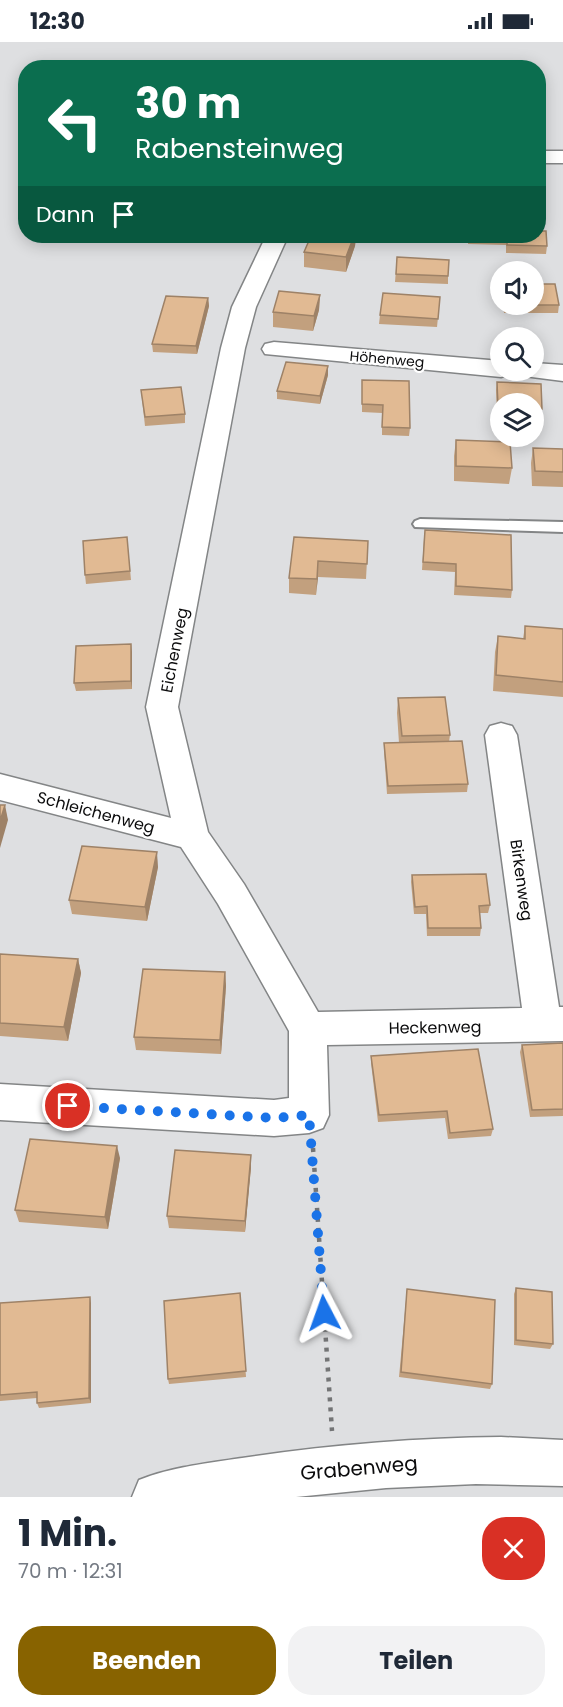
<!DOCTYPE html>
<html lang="de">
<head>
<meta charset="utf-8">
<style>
  body { margin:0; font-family:Poppins,sans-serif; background:#f2f2f3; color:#1f2937; height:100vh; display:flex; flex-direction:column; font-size:22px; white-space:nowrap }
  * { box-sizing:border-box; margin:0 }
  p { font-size:20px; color:#747a83 }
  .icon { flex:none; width:33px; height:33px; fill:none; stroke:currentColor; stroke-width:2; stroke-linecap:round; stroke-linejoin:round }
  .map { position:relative; height:1455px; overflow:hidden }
  .details { display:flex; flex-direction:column; background:#fff; flex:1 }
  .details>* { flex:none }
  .guide { position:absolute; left:18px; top:18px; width:528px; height:183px; border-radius:24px; box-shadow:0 3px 15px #0003; background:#0b6e4f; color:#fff; overflow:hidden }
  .buttons { position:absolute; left:490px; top:219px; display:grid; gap:12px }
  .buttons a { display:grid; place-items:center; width:54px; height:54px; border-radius:50%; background:#fff; box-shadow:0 3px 15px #0003; font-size:30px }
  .pin { position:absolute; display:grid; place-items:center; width:51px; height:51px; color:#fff; margin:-26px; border:3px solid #fff; border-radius:50%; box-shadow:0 2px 6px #0007 }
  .me { position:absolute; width:66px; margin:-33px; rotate:356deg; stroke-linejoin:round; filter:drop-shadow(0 0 4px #0008) }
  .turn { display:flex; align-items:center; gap:21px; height:126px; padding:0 18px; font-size:27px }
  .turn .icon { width:78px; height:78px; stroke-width:2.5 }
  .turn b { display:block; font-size:42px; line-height:51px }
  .then { display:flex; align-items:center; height:57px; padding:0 18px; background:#0003; gap:12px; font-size:22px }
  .round { display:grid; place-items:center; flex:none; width:63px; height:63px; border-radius:24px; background:#f2f2f3 }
  .overview { display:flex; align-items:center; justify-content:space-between; height:102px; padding:0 18px }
  h1 { font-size:36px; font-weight:700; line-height:45px }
  .button { display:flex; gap:12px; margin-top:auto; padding:12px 18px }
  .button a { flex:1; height:69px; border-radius:24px; background:#886300; color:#fff; font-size:24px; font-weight:700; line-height:69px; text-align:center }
  .button a+a { background:#f2f2f3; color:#1f2937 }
  .status { display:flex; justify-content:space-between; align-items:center; height:42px; padding:0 30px; background:#fff; direction:ltr }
  .status svg { height:16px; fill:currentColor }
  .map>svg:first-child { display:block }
</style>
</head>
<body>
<div class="status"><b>12:30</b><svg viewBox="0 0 49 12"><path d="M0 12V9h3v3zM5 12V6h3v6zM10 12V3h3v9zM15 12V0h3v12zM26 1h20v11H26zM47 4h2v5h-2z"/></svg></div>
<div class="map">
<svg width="563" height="1455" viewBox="0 0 563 1455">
  <rect width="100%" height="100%" fill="#dedfe1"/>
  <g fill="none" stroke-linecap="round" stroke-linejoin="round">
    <defs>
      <polygon id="service" points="420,477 563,480 563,490 415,485 413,482 415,479"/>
      <g id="minor">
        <rect x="538" y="109" width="25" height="12"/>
        <polygon points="266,194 288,194 256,265 245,306 178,665 208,790 244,842 318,970 522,966 485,693 490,684 501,681 512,684 517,693 559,965 563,965 563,999 327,1003 329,1073 323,1086 309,1091 274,1094 0,1078 0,1042 274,1058 289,1056 289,989 218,862 181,805 0,758 0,732 171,776 146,665 221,306 232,265"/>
        <polygon points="274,300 501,319 501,328 513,328 510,332 501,335 265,312 262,307 265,302"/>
        <polygon points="534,321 563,323 563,339 516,333 513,328 534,328"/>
        <path d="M 501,1395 L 563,1398 L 563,1444 L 476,1442 L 386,1446 L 296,1455 L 132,1455 L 139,1438 C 171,1425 208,1421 242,1416 C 328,1403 414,1396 501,1395 Z"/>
      </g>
    </defs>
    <!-- service casing -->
    <use href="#service" stroke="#838586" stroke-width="4"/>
    <!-- minor casing -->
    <use href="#minor" stroke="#838586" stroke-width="3"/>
    <!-- path -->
    <polyline stroke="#737475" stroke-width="4.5" stroke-dasharray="4 6" stroke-linecap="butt" points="313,1106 332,1389"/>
    <!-- service -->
    <use href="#service" fill="#fff" fill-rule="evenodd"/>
    <!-- minor -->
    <use href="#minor" fill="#fff" fill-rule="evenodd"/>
  </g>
  <!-- wall -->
  <g fill="#c2a07e">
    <polygon points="311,194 356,194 355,204 346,230 304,225 304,210"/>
    <polygon points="468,194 538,194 547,204 546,212 506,211 506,203 468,202"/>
    <polygon points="397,215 448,234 448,242 395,240"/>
    <polygon points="320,253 319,268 313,289 273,285 273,270"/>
    <polygon points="440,255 437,285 379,282 380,273"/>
    <polygon points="208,256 209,264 197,312 153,310 152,302"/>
    <polygon points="503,262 534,262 559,263 558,271 504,271"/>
    <polygon points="328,333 320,362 277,357 277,349"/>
    <polygon points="362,338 410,386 409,394 382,393 382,371 362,370"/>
    <polygon points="497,340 541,342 542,367 541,375 534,375 534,362 501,362 501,374 497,374 496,348"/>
    <polygon points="141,348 185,372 185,381 145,384"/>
    <polygon points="456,398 512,426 509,442 454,439 454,414"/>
    <polygon points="533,406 563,407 563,445 532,444 531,421"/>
    <polygon points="127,495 131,538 86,542 85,533"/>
    <polygon points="294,495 368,499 366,537 318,535 316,553 289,551 289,536"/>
    <polygon points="424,496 512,548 511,556 454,553 455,530 422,528"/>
    <polygon points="525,584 563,587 563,655 493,649 495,610 498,594 523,597"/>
    <polygon points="132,610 132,647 76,649 74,641"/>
    <polygon points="398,656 450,693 449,700 468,742 467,750 387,752 384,709 384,701 399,701 397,671"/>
    <polygon points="158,825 147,879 72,872 69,858"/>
    <polygon points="412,833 490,863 488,871 480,871 481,886 480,894 427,894 426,872 414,872 411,840"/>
    <polygon points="0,912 78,917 81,931 68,999 0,994"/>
    <polygon points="225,930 226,944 221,1012 136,1008 134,995"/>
    <polygon points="563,1001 563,1074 530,1075 520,1010 522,1003"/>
    <polygon points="371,1014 493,1087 491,1094 448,1097 445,1076 378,1080 371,1021"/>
    <polygon points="251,1113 251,1125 245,1190 169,1186 167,1174"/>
    <polygon points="120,1116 108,1187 19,1180 15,1168"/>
    <polygon points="516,1246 553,1302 550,1307 514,1303 514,1252"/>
    <polygon points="407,1247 492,1342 490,1347 399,1335"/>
    <polygon points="240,1251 246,1335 169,1342 168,1337"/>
    <polygon points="0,1261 91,1261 91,1361 39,1366 37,1361 37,1356 0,1359"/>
  </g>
  <!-- shaded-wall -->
  <g fill="#9e8267">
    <polygon points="354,194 356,194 355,204 346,230 346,215"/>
    <polygon points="320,253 319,268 313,289 314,274"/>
    <polygon points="208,256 209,264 197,312 196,304"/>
    <polygon points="328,324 328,333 320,362 320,354"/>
    <polygon points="318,519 318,535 316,553 317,537"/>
    <polygon points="131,602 132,610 132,647 131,639"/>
    <polygon points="5,763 8,778 0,806 0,779"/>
    <polygon points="157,810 158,825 147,879 145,865"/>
    <polygon points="78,917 81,931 68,999 64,985"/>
    <polygon points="225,930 226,944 221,1012 220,998"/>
    <polygon points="117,1104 120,1116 108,1187 105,1175"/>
    <polygon points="251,1113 251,1125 245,1190 245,1179"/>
    <polygon points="90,1255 91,1261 91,1361 89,1356"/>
  </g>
  <!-- building -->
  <g fill="#e1ba93" stroke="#9e8267" stroke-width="1.5">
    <polygon points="538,189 546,189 547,204 507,203 507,195 469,194 538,194"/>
    <polygon points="311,194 354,194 346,215 304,210"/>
    <polygon points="397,215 449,218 448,234 396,232"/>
    <polygon points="534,242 555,242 559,263 505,263 534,262"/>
    <polygon points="279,249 320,253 314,274 273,270"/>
    <polygon points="383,251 440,255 438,277 380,273"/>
    <polygon points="166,254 208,256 196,304 152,302"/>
    <polygon points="286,320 328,324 320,354 277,349"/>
    <polygon points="362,338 409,339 410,386 382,385 383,363 362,362"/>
    <polygon points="497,340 541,342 542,367 534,367 534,362 501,362 501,366 498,365"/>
    <polygon points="181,345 185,372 145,375 141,348"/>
    <polygon points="456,398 510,400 512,426 456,424"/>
    <polygon points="533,406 563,407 563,430 535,429"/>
    <polygon points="425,488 511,493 512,548 456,544 456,522 423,520"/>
    <polygon points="127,495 130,529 85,533 83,499"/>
    <polygon points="294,495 368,499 367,522 318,519 317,537 289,536"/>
    <polygon points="525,584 563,587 563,640 496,633 498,594 525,597"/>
    <polygon points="131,602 131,639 74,641 76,604"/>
    <polygon points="445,655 450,693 402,694 398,656"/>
    <polygon points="462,699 468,742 388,744 384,701"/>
    <polygon points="0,763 5,763 0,779"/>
    <polygon points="82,804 157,810 145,865 69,858"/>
    <polygon points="486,832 490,863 479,864 481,886 428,886 427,864 415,865 412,833"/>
    <polygon points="0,912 78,917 64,985 0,981"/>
    <polygon points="143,927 225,930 220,998 134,995"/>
    <polygon points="563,1001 563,1067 532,1068 522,1003"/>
    <polygon points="478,1007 493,1087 450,1091 447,1069 379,1073 371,1014"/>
    <polygon points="30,1097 117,1104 105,1175 15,1168"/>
    <polygon points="175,1108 251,1113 245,1179 167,1174"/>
    <polygon points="516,1246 552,1250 553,1302 516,1298"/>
    <polygon points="407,1247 495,1258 492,1342 401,1330"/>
    <polygon points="240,1251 246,1329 168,1337 164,1259"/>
    <polygon points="90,1255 89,1356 37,1361 37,1350 0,1353 0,1261"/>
  </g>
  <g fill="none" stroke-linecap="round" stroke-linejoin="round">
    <!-- route -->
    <polyline stroke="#1a73e8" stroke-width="10" stroke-dasharray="0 18" points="68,1064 274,1076 309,1073 324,1271"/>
  </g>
  <g text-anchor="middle" stroke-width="4.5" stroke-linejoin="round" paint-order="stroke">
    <!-- far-street labels -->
    <g font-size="14" fill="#0b0b0c" stroke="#fff">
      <text transform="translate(387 317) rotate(5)" y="5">Höhenweg</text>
    </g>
    <!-- street labels -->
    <g font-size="16" fill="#0b0b0c" stroke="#fff">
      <text transform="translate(174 608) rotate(-79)" y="6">Eichenweg</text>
      <text transform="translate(96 770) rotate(15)" y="6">Schleichenweg</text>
      <text transform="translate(522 838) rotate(82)" y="6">Birkenweg</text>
      <text transform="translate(435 985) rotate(-1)" y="6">Heckenweg</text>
    </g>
    <!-- near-street labels -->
    <g font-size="20" fill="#0b0b0c" stroke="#fff">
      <text transform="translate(359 1426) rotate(-5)" y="7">Grabenweg</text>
    </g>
  </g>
</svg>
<div class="buttons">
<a><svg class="icon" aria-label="sound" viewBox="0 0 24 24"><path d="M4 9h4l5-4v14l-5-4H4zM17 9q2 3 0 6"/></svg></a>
<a><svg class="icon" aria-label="search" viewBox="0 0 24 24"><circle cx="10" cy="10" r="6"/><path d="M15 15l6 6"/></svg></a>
<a><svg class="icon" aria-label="layers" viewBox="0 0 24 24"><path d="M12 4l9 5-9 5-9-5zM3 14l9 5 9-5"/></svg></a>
</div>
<div class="pin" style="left:68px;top:1064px;background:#d93025"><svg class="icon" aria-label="arrive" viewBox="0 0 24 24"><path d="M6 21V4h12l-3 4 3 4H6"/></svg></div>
<svg class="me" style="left:324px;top:1271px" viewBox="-20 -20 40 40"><path d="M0-17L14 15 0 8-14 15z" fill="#1a73e8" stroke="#fff" stroke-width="4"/></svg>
<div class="guide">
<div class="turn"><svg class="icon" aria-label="left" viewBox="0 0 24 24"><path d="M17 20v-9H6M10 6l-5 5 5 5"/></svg><div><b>30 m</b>Rabensteinweg</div></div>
<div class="then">Dann<svg class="icon" aria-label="arrive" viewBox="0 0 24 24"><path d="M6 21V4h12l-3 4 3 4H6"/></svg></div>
</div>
</div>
<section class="details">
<div class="overview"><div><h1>1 Min.</h1><p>70 m · 12:31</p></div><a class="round" style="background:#d93025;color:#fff"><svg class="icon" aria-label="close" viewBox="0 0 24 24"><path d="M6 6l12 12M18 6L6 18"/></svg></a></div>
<div class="button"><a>Beenden</a><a>Teilen</a></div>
</section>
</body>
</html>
